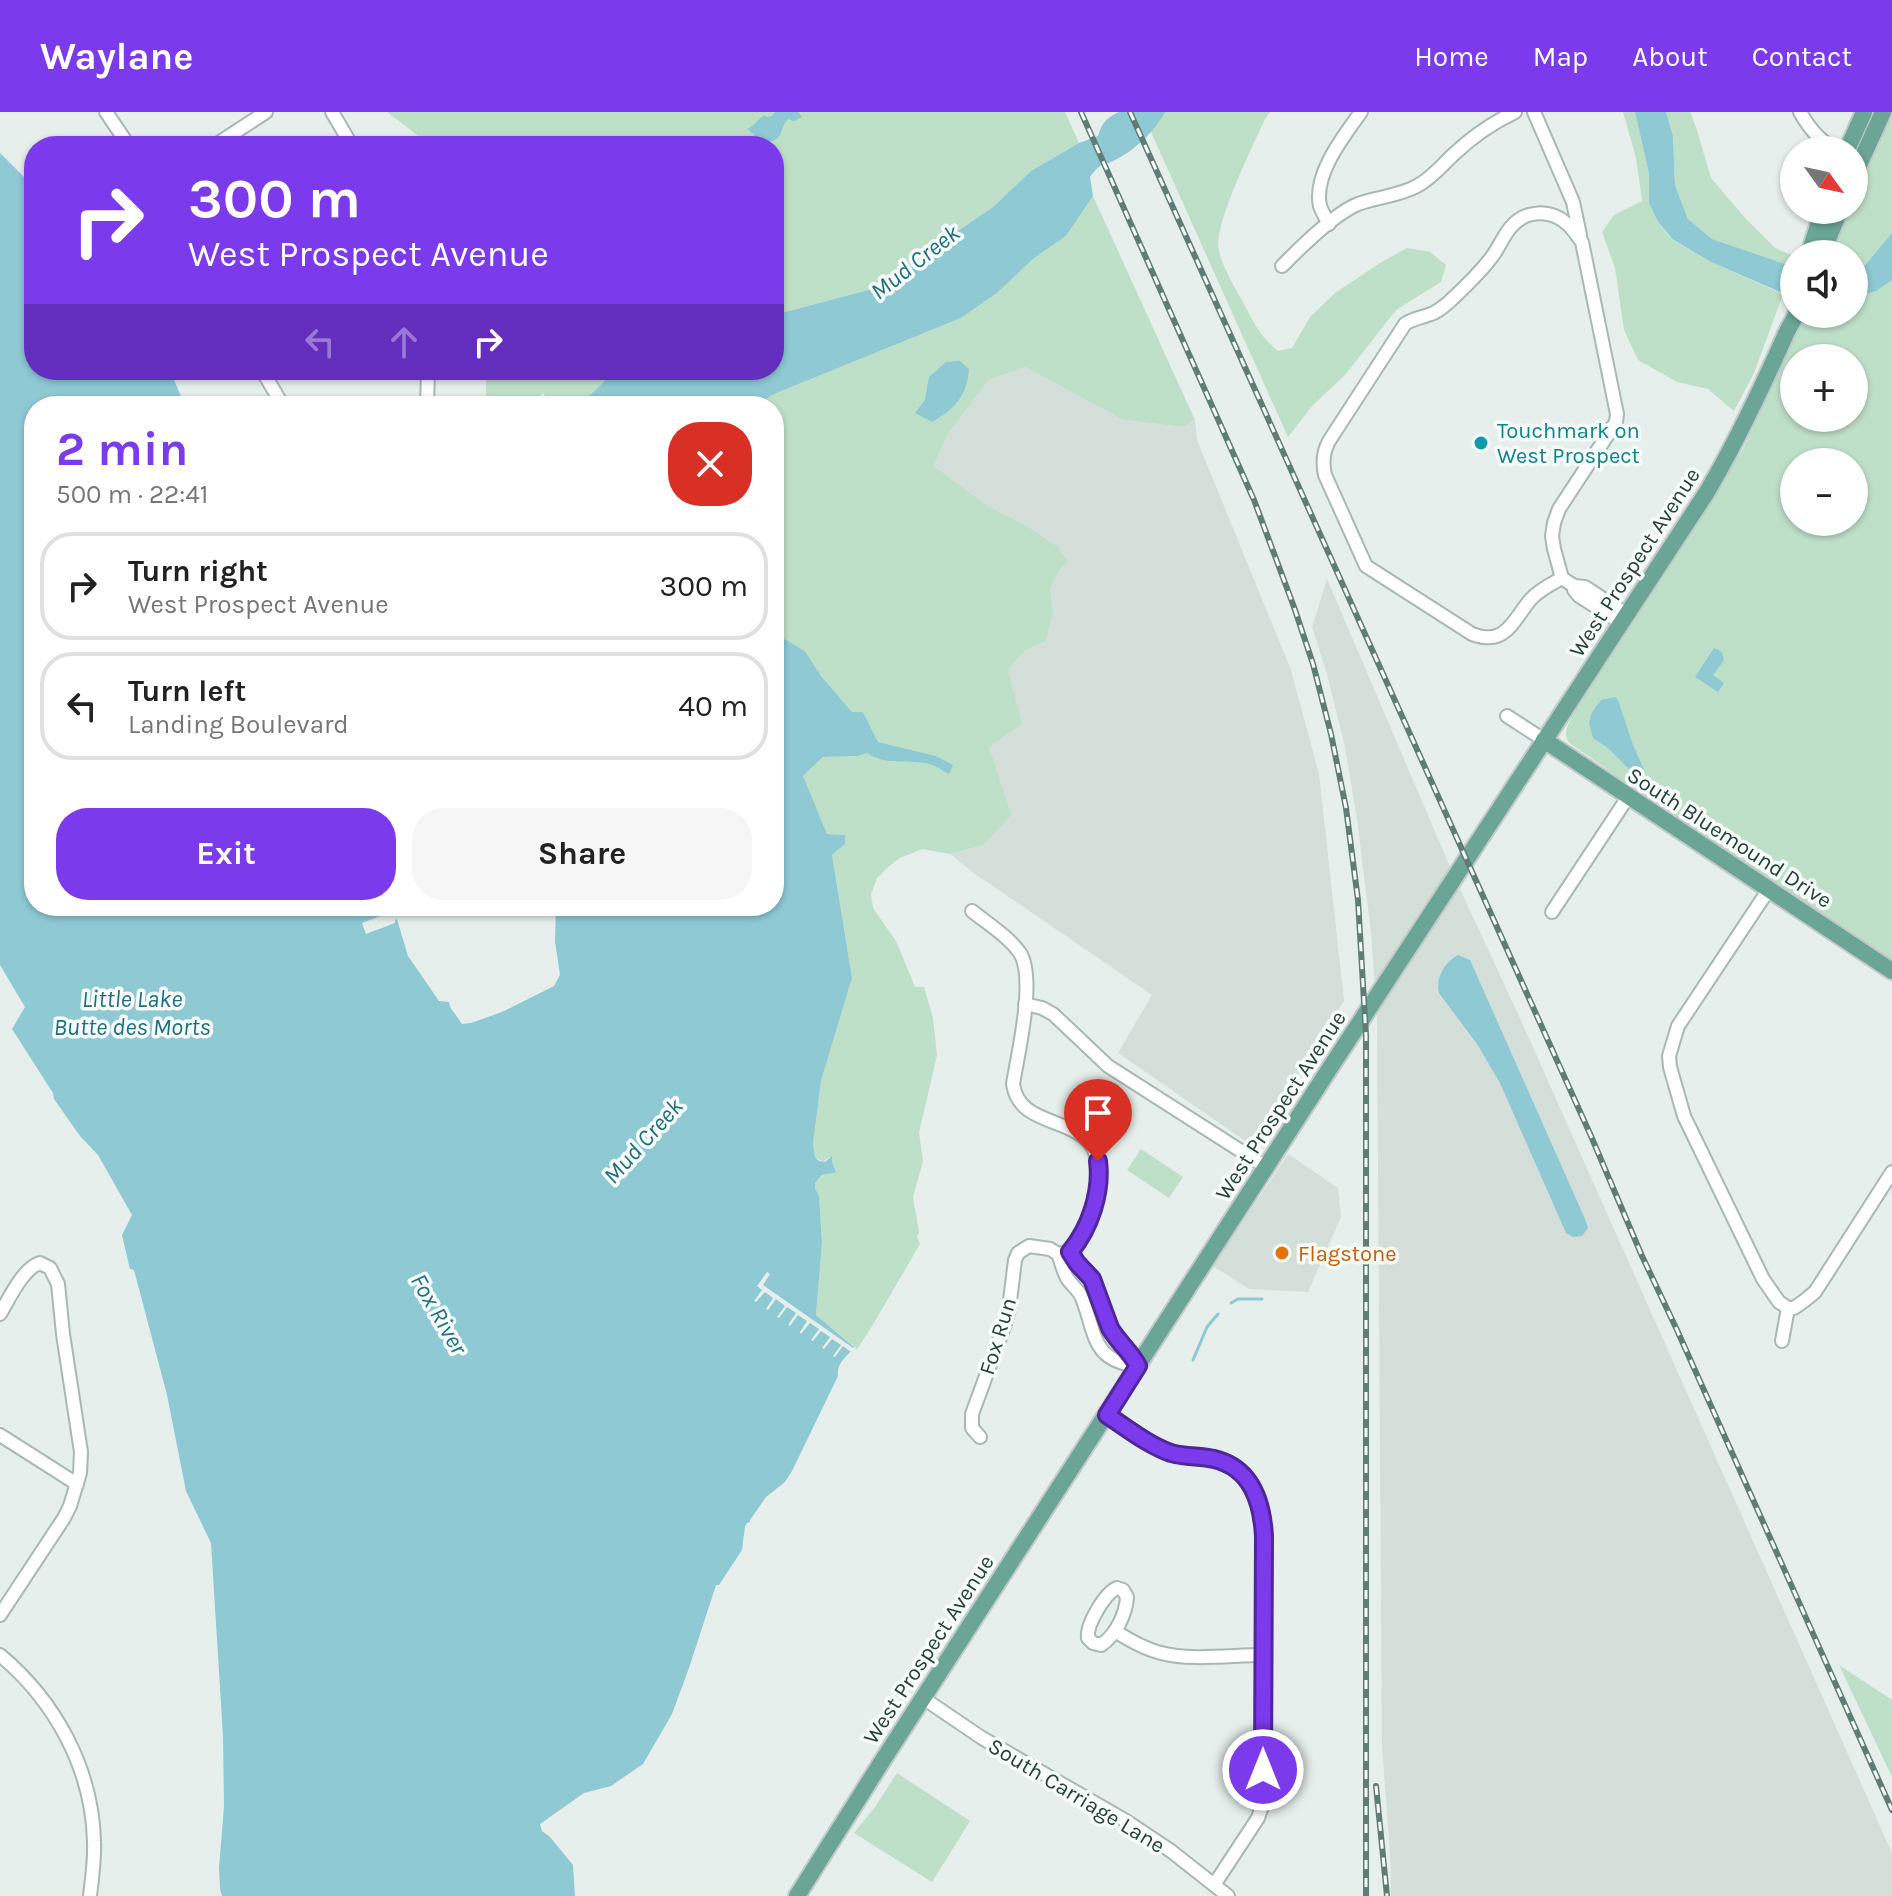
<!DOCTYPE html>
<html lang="en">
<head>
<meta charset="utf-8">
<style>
  body { margin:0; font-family:Karla,sans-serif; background:#f6f6f6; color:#222; height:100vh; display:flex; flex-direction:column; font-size:30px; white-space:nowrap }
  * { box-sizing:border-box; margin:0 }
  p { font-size:26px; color:#767676 }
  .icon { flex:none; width:44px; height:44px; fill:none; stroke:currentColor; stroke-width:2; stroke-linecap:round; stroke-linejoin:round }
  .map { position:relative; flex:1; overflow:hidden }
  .panel { position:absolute; left:24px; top:284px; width:760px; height:520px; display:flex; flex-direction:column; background:#fff; border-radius:32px; box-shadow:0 2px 6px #0004 }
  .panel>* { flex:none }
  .top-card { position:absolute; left:24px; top:24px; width:760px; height:244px; border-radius:32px; box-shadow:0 2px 6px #0004; background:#7c3aed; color:#fff; overflow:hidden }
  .needle { width:52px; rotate:123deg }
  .buttons { position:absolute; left:1780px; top:24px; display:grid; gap:16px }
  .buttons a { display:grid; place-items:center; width:88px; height:88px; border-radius:50%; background:#fff; box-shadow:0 2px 6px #0004; font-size:40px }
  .pin { position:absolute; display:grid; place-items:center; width:68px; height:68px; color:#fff; margin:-82px -34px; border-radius:50% 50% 50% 0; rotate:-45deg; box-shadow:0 0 8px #0007 }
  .pin .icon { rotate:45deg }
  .me { position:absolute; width:88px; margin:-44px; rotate:0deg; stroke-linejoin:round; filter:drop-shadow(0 0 6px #0008) }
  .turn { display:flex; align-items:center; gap:28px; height:168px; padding:0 32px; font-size:36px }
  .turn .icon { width:104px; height:104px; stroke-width:2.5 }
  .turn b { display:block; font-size:56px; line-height:68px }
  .lanes { display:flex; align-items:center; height:76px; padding:0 32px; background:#0003; justify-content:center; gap:40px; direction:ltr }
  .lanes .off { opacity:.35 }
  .round { display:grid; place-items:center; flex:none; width:84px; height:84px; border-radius:32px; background:#f6f6f6 }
  .head { display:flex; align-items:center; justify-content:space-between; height:136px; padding:0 32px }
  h1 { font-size:48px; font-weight:700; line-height:60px; color:#7c3aed }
  .primary-button { display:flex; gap:16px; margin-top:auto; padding:16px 32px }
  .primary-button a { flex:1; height:92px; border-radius:32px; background:#7c3aed; color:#fff; font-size:32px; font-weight:700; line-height:92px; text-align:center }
  .primary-button a+a { background:#f6f6f6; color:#222 }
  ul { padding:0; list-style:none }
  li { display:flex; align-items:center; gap:24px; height:108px; margin:0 16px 12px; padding:0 16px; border:4px solid #e0e0e0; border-radius:32px }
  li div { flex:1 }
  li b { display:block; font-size:30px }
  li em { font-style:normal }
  header { display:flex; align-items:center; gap:48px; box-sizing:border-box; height:112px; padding:0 40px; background:#7c3aed; color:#fff }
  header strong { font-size:38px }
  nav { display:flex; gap:44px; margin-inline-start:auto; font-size:28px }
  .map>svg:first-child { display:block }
</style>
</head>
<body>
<header>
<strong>Waylane</strong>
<nav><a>Home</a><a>Map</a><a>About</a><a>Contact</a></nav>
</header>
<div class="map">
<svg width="1892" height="1784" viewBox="0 0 1892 1784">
  <rect width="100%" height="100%" fill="#e6efeb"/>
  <!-- built -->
  <g fill="#d4dfda">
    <polygon points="1025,255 1123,308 1184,315 1195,308 1197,328 1291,558 1319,662 1344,889 1254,1035 1118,941 1152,883 971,759 950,742 983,733 993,653 989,634 1013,583 1008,558 1025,539 1046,529 1053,501 1050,476 1060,457 1057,434 1024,412 988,394 934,354 947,323 989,268"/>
    <polygon points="1327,467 1454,764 1524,915 1892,1741 1892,1784 1391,1784 1390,1741 1382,1634 1377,907 1371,820 1357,707 1345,635 1327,562 1312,515"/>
    <polygon points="1288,1042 1338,1076 1341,1105 1308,1180 1249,1177 1213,1154"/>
  </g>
  <!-- green -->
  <g fill="#bfe0c8" fill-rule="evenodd">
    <polygon points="387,0 1065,0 1079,31 1031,59 993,95 949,125 907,160 868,178 774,203 774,34 423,34 421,26"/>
    <path d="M 1142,0 L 1270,0 L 1265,7 C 1253,34 1213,113 1219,139 C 1223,156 1234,174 1243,190 C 1254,211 1259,223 1278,239 L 1292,236 L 1310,205 L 1335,181 L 1380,151 L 1407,136 L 1430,140 L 1446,153 L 1441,170 L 1396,198 L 1345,263 L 1312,294 L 1288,325 Z"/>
    <polygon points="1623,0 1635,0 1649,62 1649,91 1657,108 1671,127 1711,150 1783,182 1754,261 1734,299 1708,277 1677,270 1638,248 1624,218 1615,156 1602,120 1614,103 1642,89 1636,46"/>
    <polygon points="1666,0 1690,0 1696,15 1711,66 1746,107 1775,136 1794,144 1794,155 1712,127 1688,107 1675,73 1673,24"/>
    <path d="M 1892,4 L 1892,848 L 1640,684 C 1621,668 1603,653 1582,640 C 1578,636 1569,633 1567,627 C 1563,617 1573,604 1577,596 L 1662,467 L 1743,337 L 1805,202 L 1854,202 L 1854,142 L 1831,142 L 1850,98 L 1854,98 L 1854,87 ZM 1794,246 L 1854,246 L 1854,306 L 1794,306 ZM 1794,350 L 1854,350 L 1854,410 L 1794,410 Z"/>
    <path d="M 1093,84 L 1195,308 L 1184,315 L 1123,308 L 1025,255 L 989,268 L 947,323 L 934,354 L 988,394 L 1024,412 L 1057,434 L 1068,450 L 1060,457 L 1050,476 L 1053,501 L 1046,529 L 1025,539 L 1008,558 L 1022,612 L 989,635 L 1011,703 L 983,733 L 950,742 L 922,737 L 900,746 L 888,755 L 877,766 L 871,782 L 873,796 L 896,829 L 915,875 L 924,875 L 933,906 L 937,943 L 919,1021 L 923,1049 L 913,1085 L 919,1120 L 917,1125 L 920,1132 L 871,1216 L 857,1237 L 816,1203 L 822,1131 L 819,1084 L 815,1076 L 815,1071 L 833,1053 L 833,1047 L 829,1045 L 823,1050 L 815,1045 L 813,1032 L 821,969 L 852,866 L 832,743 L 845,732 L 845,723 L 827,722 L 802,665 L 823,645 L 858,644 L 867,641 C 888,657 922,641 942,658 L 952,653 L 936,644 L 878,630 L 863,600 L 852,600 L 821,564 L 805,539 L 781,525 L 774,510 L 774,294 L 752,294 L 779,280 L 961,206 L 997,181 L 1033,147 L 1066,124 Z"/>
    <polygon points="486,258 611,258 603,271 578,294 552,294 543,281 539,285 546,294 486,294"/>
    <polygon points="1141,1037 1183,1065 1169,1086 1127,1058"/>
    <polygon points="1839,1553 1892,1588 1892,1665"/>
    <polygon points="897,1661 970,1709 932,1770 854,1721 875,1695"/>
  </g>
  <!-- water -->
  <g fill="#8ec9d4">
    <path d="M 775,0 L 798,0 L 802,5 L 794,9 L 788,7 C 778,18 786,25 769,30 L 770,34 L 755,29 L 754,22 L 747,17 C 754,14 758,7 764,3 L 767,5 L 772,4 Z"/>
    <path d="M 1119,0 L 1165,0 C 1156,18 1134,39 1115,48 C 1101,55 1101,50 1090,65 L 1093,84 L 1066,124 L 1033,147 L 997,181 L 961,206 L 779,280 L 752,294 L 578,294 L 603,271 L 611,258 L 774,258 L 774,203 L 868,178 L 907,160 L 949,125 L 993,95 L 1031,59 L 1079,31 L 1098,24 C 1102,11 1106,6 1119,0 Z"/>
    <polygon points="1635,0 1666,0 1673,24 1675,73 1688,107 1712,127 1794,155 1794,186 1711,150 1672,127 1657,108 1649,91 1649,62"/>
    <path d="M 0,41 L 34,75 L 34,258 L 170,258 L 185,294 L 34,294 L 34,794 L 393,794 L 408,844 L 439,889 L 449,890 L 450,895 L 462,912 L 471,911 L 502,900 L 554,874 L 560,863 L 555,829 L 556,794 L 702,794 L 714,797 L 720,794 L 774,794 L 774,510 L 781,525 L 805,539 L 821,564 L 852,600 L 863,600 L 878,630 L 936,644 L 953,653 L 949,662 C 941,658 936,653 925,651 C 906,648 883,653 867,641 L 858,644 L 823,645 L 803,664 L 827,722 L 845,723 L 845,732 L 832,743 L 852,866 L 821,969 L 813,1032 L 815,1045 L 819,1049 L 825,1050 L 832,1044 L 833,1053 L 836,1060 L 822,1063 L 815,1071 L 815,1076 L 819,1084 L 822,1131 L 816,1203 L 854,1235 C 847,1245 836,1251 838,1264 L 792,1359 L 785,1370 L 766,1385 L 750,1408 L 750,1410 L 747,1411 L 745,1414 L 742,1438 L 719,1473 L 716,1473 L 689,1556 L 672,1602 L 643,1652 L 611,1674 L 584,1681 L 540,1712 L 542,1719 L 550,1725 L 573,1753 L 575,1784 L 222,1784 L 220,1777 L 219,1756 L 224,1695 L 223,1624 L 211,1431 L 186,1379 L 167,1283 L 134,1158 L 130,1157 L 122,1123 L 132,1103 L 98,1043 L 80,1024 L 54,987 L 53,981 L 12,917 L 25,895 L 0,853 Z"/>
    <polygon points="1892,121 1892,168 1876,179 1854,185 1856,159 1863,156"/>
    <path d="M 960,249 L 969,257 C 967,284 955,297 932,310 L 915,301 L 925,288 L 929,265 L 946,250 Z"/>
    <polygon points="1714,536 1722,540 1724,548 1713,563 1724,571 1718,580 1695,565"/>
    <polygon points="1615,585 1618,588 1633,633 1644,657 1640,663 1634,662 1608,636 1593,626 1589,611 1591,602 1601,588"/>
    <path d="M 1458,843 L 1470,848 L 1585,1107 L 1588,1116 L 1582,1124 L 1573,1125 L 1566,1121 L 1500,971 L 1477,932 L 1439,881 C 1435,866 1445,850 1458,843 Z"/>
  </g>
  <!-- pier -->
  <g fill="#e6efeb">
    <polygon points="391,800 392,802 395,801 397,807 395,808 395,811 366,822 362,811"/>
    <polygon points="767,1160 770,1162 763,1173 856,1238 851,1240 843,1234 835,1245 833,1244 841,1233 832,1227 824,1237 822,1236 830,1225 821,1219 813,1229 811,1228 819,1217 810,1211 801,1222 800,1220 807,1209 798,1203 790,1214 788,1213 796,1201 787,1195 779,1206 777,1205 785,1194 776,1187 768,1198 766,1197 773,1186 765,1180 756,1190 754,1189 762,1178 757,1174"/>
  </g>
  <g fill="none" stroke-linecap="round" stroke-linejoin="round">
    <!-- stream -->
    <g stroke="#8ec9d4" stroke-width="3">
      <polyline points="1231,1191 1238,1187 1262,1187"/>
      <polyline points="1193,1248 1207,1215 1218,1202"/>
    </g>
    <defs>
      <g id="minor">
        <polyline points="106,0 129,34"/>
        <polyline points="332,0 352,34"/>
        <polyline points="1534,0 1573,90 1580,123"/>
        <path d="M 1800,0 C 1809,16 1820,30 1837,38"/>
        <polyline points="214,34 266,0"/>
        <path d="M 1329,112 C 1326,106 1322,100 1320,94 C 1313,62 1344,24 1361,0"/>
        <path d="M 1282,154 C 1301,135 1334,102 1358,92 C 1377,85 1399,84 1417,74 C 1432,66 1442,53 1454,42 C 1473,24 1492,11 1515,0"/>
        <polyline points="262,258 283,294"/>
        <polyline points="427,294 428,258"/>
        <path d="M 1562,466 C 1551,472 1539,478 1531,487 C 1513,508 1506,535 1472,522 L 1366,454 L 1325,363 C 1322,350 1323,340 1329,329 L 1405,212 C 1412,207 1420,206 1428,203 C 1436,201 1442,196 1449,190 C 1464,176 1479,162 1491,146 C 1499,136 1503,124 1511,115 C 1525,98 1550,97 1566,111 C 1573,116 1577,124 1582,130 L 1617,302 L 1616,310 L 1559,397 L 1554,411 L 1552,424 L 1554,437 L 1562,466 L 1574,474 L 1574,478 L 1579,484 L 1620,510"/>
        <polyline points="1574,474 1585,475 1626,502"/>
        <polyline points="1507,604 1544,628"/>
        <polyline points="1769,777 1678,914 1669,944 1670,955 1684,1004 1763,1167 1779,1190 1788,1196 1794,1196 1804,1189 1815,1180 1892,1060"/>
        <path d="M 972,799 C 988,812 1008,824 1020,841 C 1036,867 1018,941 1013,972 C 1021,1029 1117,992 1095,1083 C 1090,1105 1085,1122 1070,1140 L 1058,1142 L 1050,1137 L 1029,1134 L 1018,1141 L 1015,1148 L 1009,1197 L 1004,1215 L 972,1302 L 972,1316 L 980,1325"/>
        <polyline points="1552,800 1628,685"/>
        <polyline points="1025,892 1042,896 1053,902 1108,954 1266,1055"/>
        <path d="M 1070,1140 L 1077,1151 L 1092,1167 L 1110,1216 C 1118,1230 1130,1238 1138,1254"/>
        <path d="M 1058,1142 C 1061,1149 1063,1159 1067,1166 C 1072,1174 1079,1178 1082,1186 C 1096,1221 1091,1249 1138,1254"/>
        <path d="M 0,1202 C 9,1187 23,1156 40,1151 L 50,1156 L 58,1172 L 63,1222 L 81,1340 L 80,1361 L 70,1394 L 64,1406 L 0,1503"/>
        <polyline points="1782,1229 1788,1196"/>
        <path d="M 1107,1303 C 1126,1315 1145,1330 1166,1339 C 1180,1344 1195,1344 1210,1346 C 1239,1350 1257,1375 1263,1402 L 1263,1691 L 1258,1706 L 1214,1773"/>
        <polyline points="0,1323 77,1372"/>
        <path d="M 1117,1476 L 1123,1478 L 1127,1485 C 1126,1502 1116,1523 1101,1533 L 1093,1531 L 1088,1526 C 1086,1513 1105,1481 1117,1476 Z"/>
        <path d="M 1115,1519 C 1129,1528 1145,1537 1161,1541 C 1190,1549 1233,1543 1263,1543"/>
        <path d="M 0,1543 C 55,1589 92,1656 94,1729 C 95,1747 92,1766 90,1784"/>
        <polyline points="923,1586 982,1626 1126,1709 1171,1739 1228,1784"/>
      </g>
      <g id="major">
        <polyline points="1847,38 1864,0"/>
        <polyline points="1854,64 1883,0"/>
        <polyline points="1809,142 1823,98"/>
        <polyline points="1822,142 1840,98"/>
        <polyline points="1544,628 1892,859"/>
        <path d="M 797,1784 L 881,1651 L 1328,959 L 1707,380 C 1737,329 1761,278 1785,224 C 1788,216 1793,210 1796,202"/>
      </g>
    </defs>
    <!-- minor casing -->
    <use href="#minor" stroke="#a8b8b2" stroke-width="16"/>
    <!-- major casing -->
    <use href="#major" stroke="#c2cac8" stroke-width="20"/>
    <!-- minor -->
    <use href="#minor" stroke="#fff" stroke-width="12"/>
    <!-- major -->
    <use href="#major" stroke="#6aa596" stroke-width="16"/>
    <defs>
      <g id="rail">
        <polyline points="1081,0 1254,388 1294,495 1313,552 1331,622 1346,696 1358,788 1366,924 1366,1784"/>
        <polyline points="1130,0 1591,1024 1642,1144 1677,1218 1892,1698"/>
        <polyline points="1376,1674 1387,1784"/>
      </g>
    </defs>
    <!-- rail casing -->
    <use href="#rail" stroke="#5f7d75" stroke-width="6"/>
    <!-- rail -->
    <use href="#rail" stroke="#f7fbf9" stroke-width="3" stroke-dasharray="9" stroke-linecap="butt"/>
  </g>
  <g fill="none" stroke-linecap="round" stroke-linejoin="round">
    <defs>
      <path id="route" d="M 1098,1049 C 1102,1080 1090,1116 1070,1140 L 1077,1151 L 1092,1167 L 1110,1216 C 1118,1230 1130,1239 1138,1254 L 1107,1303 C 1127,1316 1148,1333 1171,1341 C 1185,1345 1200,1344 1214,1347 C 1252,1356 1262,1390 1264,1424 L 1263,1658"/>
    </defs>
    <!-- route casing -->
    <use href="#route" stroke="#51269a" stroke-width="20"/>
    <!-- route -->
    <use href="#route" stroke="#7c3aed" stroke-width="14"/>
  </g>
  <!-- markers -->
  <circle fill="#0f9aa8" stroke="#f7fbf9" stroke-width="3" cx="1481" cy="331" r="8"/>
  <circle fill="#e8710a" stroke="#f7fbf9" stroke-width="3" cx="1282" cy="1141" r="8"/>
  <g text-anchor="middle" stroke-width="7" stroke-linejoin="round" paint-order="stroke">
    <!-- culture labels -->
    <g font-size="22" fill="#0d838f" stroke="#f7fbf9" text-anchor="start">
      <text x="1497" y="326">Touchmark on<tspan x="1497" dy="25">West Prospect</tspan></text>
    </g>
    <!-- street labels -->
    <g font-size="22" fill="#24423a" stroke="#f7fbf9">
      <text transform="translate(1634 450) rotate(-57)" y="8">West Prospect Avenue</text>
      <text transform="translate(1730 725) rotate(33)" y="8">South Bluemound Drive</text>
      <text transform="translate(1280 993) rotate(-57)" y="8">West Prospect Avenue</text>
      <text transform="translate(997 1224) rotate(-73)" y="8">Fox Run</text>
      <text transform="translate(928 1537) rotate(-57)" y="8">West Prospect Avenue</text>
      <text transform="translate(1077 1683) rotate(31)" y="8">South Carriage Lane</text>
    </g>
    <!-- food labels -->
    <g font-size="22" fill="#c56008" stroke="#f7fbf9" text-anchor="start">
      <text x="1298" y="1149">Flagstone</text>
    </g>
    <!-- water labels -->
    <g font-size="24" font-style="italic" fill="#1c6f80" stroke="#f7fbf9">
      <text transform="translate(915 150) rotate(-38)" y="8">Mud Creek</text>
      <text x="132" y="895">Little Lake<tspan x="132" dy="28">Butte des Morts</tspan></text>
      <text transform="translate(643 1029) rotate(-48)" y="8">Mud Creek</text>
      <text transform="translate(439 1202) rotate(60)" y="8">Fox River</text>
    </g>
  </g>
</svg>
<div class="buttons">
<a><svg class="needle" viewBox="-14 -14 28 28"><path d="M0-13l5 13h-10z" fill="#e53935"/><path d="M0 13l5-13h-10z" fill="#767676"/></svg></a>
<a><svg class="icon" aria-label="sound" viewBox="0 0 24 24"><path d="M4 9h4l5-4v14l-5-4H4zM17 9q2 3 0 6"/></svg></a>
<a>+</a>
<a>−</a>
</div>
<div class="pin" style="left:1098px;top:1049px;background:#d93025"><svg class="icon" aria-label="arrive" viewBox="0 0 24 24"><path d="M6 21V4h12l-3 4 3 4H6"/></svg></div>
<svg class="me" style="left:1263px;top:1658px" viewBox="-20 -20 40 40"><circle r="17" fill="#7c3aed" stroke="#fff" stroke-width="3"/><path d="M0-11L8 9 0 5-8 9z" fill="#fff"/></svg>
<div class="top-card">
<div class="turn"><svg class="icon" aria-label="right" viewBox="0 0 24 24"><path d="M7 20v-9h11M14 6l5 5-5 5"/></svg><div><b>300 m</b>West Prospect Avenue</div></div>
<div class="lanes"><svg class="icon off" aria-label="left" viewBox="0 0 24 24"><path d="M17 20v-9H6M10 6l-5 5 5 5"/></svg><svg class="icon off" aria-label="ahead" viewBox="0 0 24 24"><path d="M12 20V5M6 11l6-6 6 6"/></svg><svg class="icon" aria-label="right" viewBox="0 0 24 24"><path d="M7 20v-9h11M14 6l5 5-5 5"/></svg></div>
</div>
<section class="panel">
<div class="head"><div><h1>2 min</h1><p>500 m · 22:41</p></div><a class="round" style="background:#d93025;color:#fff"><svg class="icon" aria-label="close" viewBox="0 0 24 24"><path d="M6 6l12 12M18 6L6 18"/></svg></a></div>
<ul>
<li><svg class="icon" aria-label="right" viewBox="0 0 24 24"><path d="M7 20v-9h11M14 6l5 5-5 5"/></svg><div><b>Turn right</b><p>West Prospect Avenue</p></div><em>300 m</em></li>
<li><svg class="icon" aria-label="left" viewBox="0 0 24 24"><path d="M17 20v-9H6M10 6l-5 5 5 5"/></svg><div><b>Turn left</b><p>Landing Boulevard</p></div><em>40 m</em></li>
</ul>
<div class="primary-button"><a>Exit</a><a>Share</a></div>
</section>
</div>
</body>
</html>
